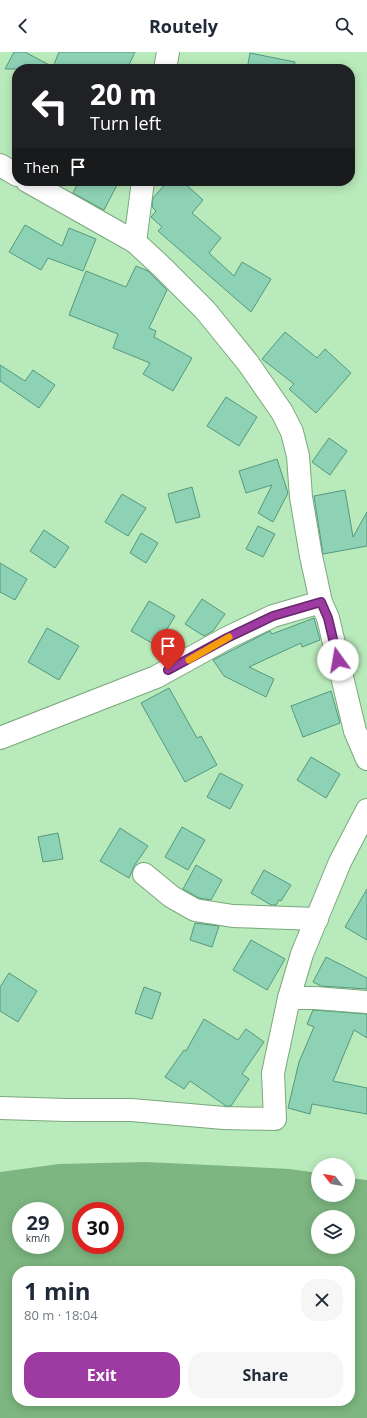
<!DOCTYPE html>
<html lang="en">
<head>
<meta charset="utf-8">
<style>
  body { margin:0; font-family:"Open Sans",sans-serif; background:#f6f6f7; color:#1f2937; height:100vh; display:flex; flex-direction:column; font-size:15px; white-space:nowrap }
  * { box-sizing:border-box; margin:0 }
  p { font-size:13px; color:#747a83 }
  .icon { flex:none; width:22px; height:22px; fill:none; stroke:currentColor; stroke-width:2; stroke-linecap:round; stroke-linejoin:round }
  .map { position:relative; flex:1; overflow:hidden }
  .drawer { position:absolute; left:12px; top:1214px; width:343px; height:140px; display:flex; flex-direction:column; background:#fff; border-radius:16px; box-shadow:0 2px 10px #0003 }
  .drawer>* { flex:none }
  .top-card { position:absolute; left:12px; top:12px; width:343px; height:122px; border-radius:16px; box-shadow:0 2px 10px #0003; background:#202124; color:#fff; overflow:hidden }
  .needle { width:26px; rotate:301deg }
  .controls { position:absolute; left:311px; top:1106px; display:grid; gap:8px }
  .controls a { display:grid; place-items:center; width:44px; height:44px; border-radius:50%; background:#fff; box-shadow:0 2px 10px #0003; font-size:20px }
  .speed { position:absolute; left:12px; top:1150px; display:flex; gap:8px; font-size:20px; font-weight:700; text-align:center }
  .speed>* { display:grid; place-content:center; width:52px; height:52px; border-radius:50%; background:#fff; box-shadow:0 2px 10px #0003; line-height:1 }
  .speed small { font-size:10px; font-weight:400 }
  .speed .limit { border:6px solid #d22; background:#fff; color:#111 }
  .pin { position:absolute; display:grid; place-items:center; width:34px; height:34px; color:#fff; margin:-41px -17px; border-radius:50% 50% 50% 0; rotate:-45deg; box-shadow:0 0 4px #0007 }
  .pin .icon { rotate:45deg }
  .me { position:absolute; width:44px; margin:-22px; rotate:347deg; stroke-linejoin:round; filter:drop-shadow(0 0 3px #0008) }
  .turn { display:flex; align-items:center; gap:14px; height:84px; padding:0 12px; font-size:18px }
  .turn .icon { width:52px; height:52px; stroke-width:2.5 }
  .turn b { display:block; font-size:28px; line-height:34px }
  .then { display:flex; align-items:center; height:38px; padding:0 12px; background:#0003; gap:8px; font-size:15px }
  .round { display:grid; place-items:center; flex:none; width:42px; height:42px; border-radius:16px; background:#f6f6f7 }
  .overview { display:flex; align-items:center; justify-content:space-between; height:68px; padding:0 12px }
  h1 { font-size:24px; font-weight:700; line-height:30px }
  .cta { display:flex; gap:8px; margin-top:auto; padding:8px 12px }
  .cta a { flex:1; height:46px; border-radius:16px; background:#9d3ba2; color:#fff; font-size:16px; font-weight:700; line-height:46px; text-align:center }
  .cta a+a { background:#f6f6f7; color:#1f2937 }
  header { display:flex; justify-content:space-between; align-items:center; height:52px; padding:0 12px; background:#fff; font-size:18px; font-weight:700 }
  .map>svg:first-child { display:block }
</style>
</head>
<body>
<header><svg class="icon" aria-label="back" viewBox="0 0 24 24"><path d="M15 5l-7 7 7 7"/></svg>Routely<svg class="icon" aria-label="search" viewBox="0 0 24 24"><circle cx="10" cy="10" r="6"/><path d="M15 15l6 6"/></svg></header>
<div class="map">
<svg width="367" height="1366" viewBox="0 0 367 1366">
  <rect width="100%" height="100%" fill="#b9eabb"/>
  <!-- water -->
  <path fill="#7db680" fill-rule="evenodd" d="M 146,1110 L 290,1117 L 318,1121 L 318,1143 L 348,1143 L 348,1126 L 367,1128 L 367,1366 L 0,1366 L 0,1120 L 59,1112 ZM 21,1159 L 55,1159 L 55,1193 L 21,1193 ZM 81,1159 L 115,1159 L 115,1193 L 81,1193 ZM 318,1165 L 348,1165 L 348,1195 L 318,1195 ZM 17,1219 L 350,1219 L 350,1349 L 17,1349 Z"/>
  <!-- building -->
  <g fill="#8ed2b5" stroke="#55987d">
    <polygon points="14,0 25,0 53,15 59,0 135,0 127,17 5,17"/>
    <polygon points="250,1 295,10 294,17 247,17"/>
    <polygon points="79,129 119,129 104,158 73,141"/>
    <polygon points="168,129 182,129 203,148 192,161 221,186 209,201 234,224 242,210 271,227 251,260 158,179 162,175 151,165 156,159 152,155 153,146"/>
    <polygon points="25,173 62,194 69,176 96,187 83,219 48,206 41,218 9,200"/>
    <polygon points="136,214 148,219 167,238 149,276 156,279 154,285 192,306 173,339 143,322 150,311 113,296 118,282 69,263 86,219 126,235"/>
    <polygon points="285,280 317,306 325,297 351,321 316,361 289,337 294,332 262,307"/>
    <polygon points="0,313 25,329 33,318 55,333 39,356 0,329"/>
    <polygon points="226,345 257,365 239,394 207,374"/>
    <polygon points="329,386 347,399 330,423 312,410"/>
    <polygon points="277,407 288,441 273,470 258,461 272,433 246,441 239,419"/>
    <polygon points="192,435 200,465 176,471 168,442"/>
    <polygon points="345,438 353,485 367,460 367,494 323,502 314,444"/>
    <polygon points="122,442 146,456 128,484 105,470"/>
    <polygon points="258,474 275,482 263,505 246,497"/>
    <polygon points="44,478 69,495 55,516 30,499"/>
    <polygon points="141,481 158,491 146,511 130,501"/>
    <polygon points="0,511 27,527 15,548 0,540"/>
    <polygon points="202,547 225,562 213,579 204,584 185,572"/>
    <polygon points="149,549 175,564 157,594 131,579"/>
    <polygon points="314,566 320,588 302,595 301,591 249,615 274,627 266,645 224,624 213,608 270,579 272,582"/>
    <polygon points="47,576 79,594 59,628 28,610"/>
    <polygon points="169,636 197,686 201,684 217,713 185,730 141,651"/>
    <polygon points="331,639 340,671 303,685 291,654"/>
    <polygon points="311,705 340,722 326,746 297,728"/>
    <polygon points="220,721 243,733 230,757 207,745"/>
    <polygon points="182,775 205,788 188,818 165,805"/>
    <polygon points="120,776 148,794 134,814 129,826 100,809"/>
    <polygon points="58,781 63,807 43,810 38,785"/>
    <polygon points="196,813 222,828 211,848 199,846 183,837"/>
    <polygon points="264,818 291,833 281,849 279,848 276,853 271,853 251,841"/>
    <polygon points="367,837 367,888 345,875"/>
    <polygon points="195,871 219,874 212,895 190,888"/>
    <polygon points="251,888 285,907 267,938 233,918"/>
    <polygon points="326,905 367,926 367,937 321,934 313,930"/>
    <polygon points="9,921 37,939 18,970 0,959 0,935"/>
    <polygon points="144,935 161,941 152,967 135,961"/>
    <polygon points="313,958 367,962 367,986 354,978 333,1029 367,1036 367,1062 312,1052 310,1062 288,1056 299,1010 314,975 307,972"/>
    <polygon points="204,967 238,988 246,977 264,990 242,1022 249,1027 231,1054 226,1054 190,1029 184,1037 165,1025 184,998 186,999"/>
  </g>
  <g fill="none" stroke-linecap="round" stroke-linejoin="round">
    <defs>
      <g id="minor">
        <polyline points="165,17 168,0"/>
        <polyline points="0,113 17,123"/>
        <polyline points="27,129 135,190 162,215 205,258 248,311 282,360 292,380 298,404 301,445 311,504 321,550 328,566 355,679 367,707"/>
        <polyline points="135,190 143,129"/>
        <polyline points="0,686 156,625 227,586 273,564 321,550"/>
        <polyline points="144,822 172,845 195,858 233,864 317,867"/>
        <polyline points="289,946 315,946 367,950"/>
        <polyline points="0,1056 66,1058 131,1058 224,1066 275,1067 273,1021 289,946 302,902 340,810 367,758"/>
      </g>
    </defs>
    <!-- minor casing -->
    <use href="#minor" stroke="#7aa87c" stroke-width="24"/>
    <!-- minor -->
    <use href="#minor" stroke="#fff" stroke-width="22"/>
  </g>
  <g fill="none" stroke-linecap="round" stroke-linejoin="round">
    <defs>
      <polyline id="route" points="168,618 227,586 273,564 321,550 328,566 338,608"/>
    </defs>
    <!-- route casing -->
    <use href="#route" stroke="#662669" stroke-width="10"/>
    <!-- route -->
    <use href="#route" stroke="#9d3ba2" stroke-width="7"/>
    <!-- slow -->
    <polyline stroke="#f59e0b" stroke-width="7" points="189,608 229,585"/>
  </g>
</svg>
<div class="controls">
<a><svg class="needle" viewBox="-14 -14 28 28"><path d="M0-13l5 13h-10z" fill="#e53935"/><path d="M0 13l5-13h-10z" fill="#747a83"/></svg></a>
<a><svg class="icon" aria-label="layers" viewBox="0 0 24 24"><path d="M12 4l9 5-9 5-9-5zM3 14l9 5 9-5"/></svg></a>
</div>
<div class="speed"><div>29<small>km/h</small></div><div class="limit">30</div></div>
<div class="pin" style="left:168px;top:618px;background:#d93025"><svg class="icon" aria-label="arrive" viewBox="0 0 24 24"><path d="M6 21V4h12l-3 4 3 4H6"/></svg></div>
<svg class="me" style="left:338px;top:608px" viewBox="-20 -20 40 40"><circle r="19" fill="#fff"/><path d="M0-13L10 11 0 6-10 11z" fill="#9d3ba2"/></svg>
<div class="top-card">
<div class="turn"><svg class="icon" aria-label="left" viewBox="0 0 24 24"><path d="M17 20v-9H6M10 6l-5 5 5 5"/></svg><div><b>20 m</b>Turn left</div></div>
<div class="then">Then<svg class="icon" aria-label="arrive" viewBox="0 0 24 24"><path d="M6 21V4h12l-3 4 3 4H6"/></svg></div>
</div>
<section class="drawer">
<div class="overview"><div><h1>1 min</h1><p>80 m · 18:04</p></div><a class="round"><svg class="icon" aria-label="close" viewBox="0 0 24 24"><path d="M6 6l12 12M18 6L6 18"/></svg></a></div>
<div class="cta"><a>Exit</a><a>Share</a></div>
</section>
</div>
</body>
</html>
